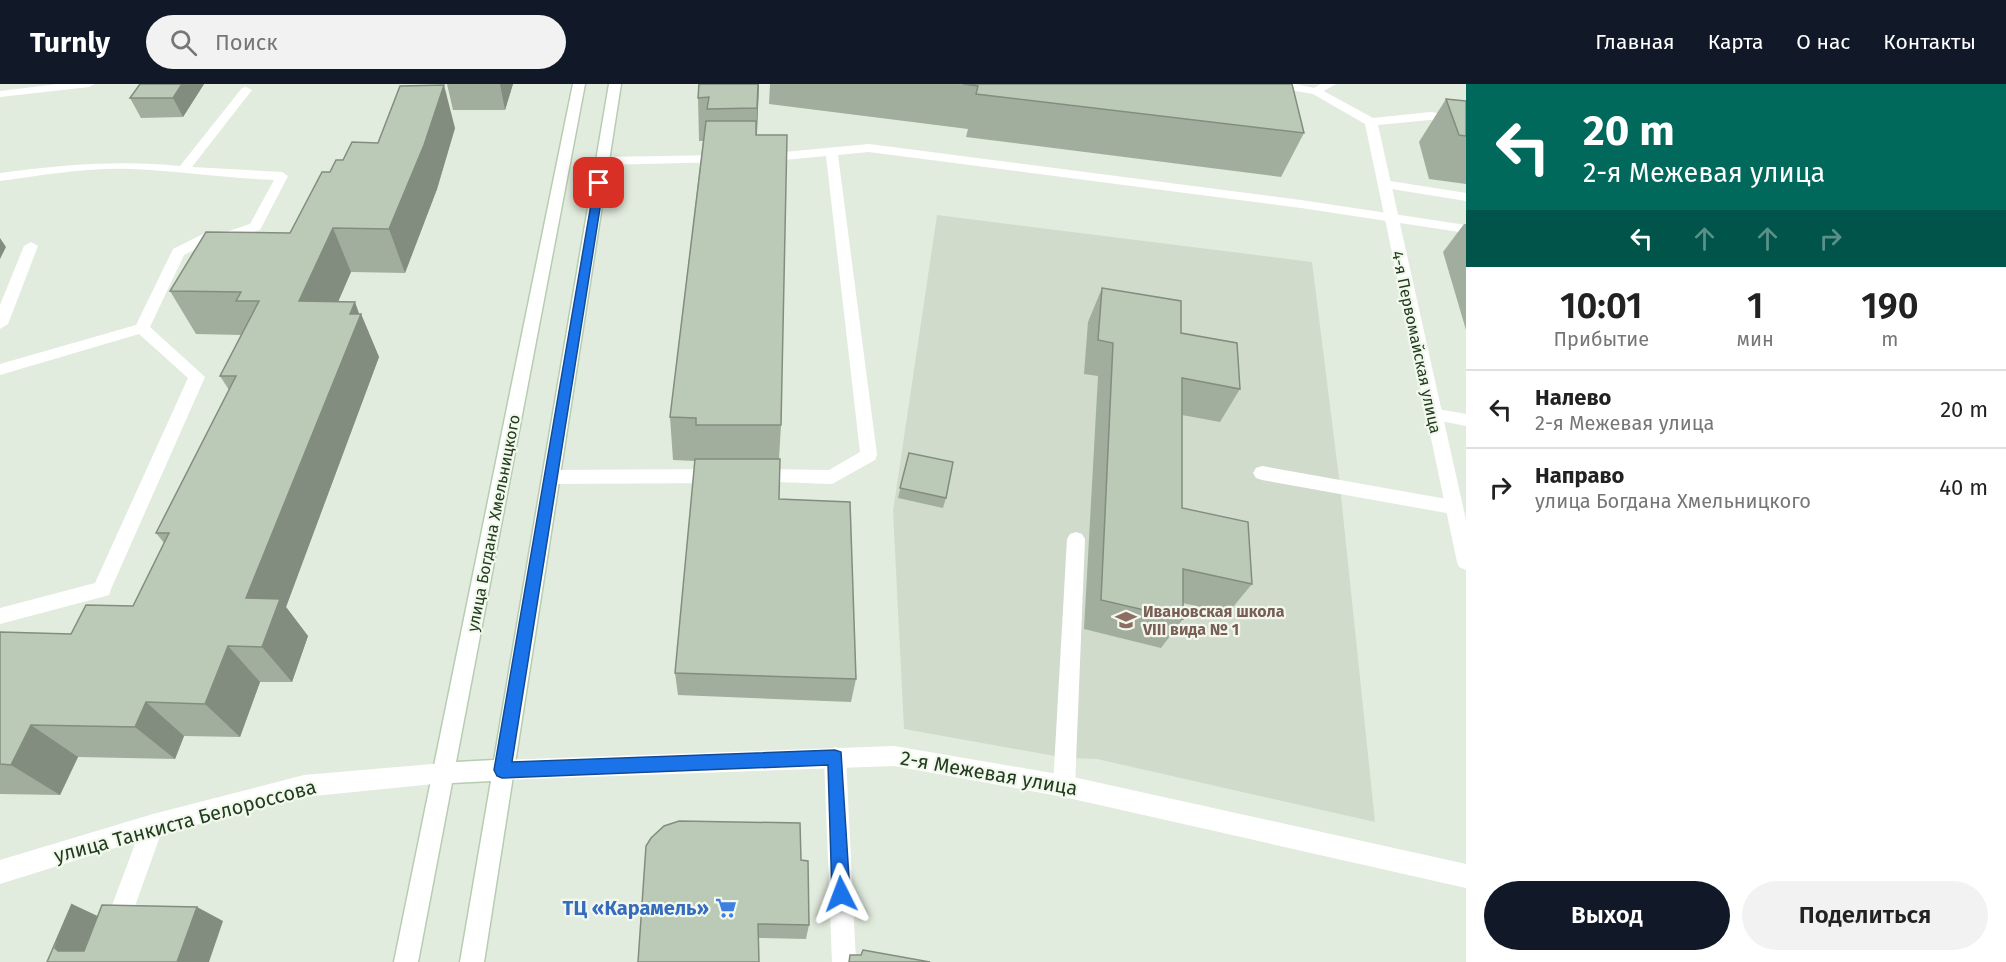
<!DOCTYPE html>
<html lang="ru">
<head>
<meta charset="utf-8">
<style>
  body { margin:0; font-family:"Fira Sans",sans-serif; background:#f2f2f2; color:#222; height:100vh; display:flex; flex-direction:column; font-size:22px; white-space:nowrap }
  * { box-sizing:border-box; margin:0 }
  p { font-size:20px; color:#767676 }
  .icon { flex:none; width:33px; height:33px; fill:none; stroke:currentColor; stroke-width:2; stroke-linecap:round; stroke-linejoin:round }
  .map { position:relative; flex:1; overflow:hidden }
  .side { display:flex; flex-direction:column; background:#fff; width:540px }
  .side>* { flex:none }
  .banner { background:#00695c; color:#fff; overflow:hidden }
  .pin { position:absolute; display:grid; place-items:center; width:51px; height:51px; color:#fff; margin:-26px; border-radius:12px; box-shadow:0 3px 9px #0006 }
  .me { position:absolute; width:66px; margin:-33px; rotate:357deg; stroke-linejoin:round; filter:drop-shadow(0 0 4px #0008) }
  .turn { display:flex; align-items:center; gap:21px; height:126px; padding:0 18px; font-size:27px }
  .turn .icon { width:78px; height:78px; stroke-width:2.5 }
  .turn b { display:block; font-size:42px; line-height:51px }
  .lanes { display:flex; align-items:center; height:57px; padding:0 18px; background:#0003; justify-content:center; gap:30px; direction:ltr }
  .lanes .off { opacity:.35 }
  .eta { display:flex; justify-content:space-evenly; align-items:center; height:102px; text-align:center }
  .eta b { font-size:36px; font-weight:600; line-height:42px }
  .action { display:flex; gap:12px; margin-top:auto; padding:12px 18px }
  .action a { flex:1; height:69px; border-radius:36px; background:#111827; color:#fff; font-size:24px; font-weight:600; line-height:69px; text-align:center }
  .action a+a { background:#f2f2f2; color:#222 }
  ul { padding:0; list-style:none }
  li { display:flex; align-items:center; gap:18px; height:78px; padding:0 18px; border-top:2px solid #e0e0e0 }
  li div { flex:1 }
  li b { display:block; font-size:22px }
  li em { font-style:normal }
  header { display:flex; align-items:center; gap:36px; box-sizing:border-box; height:84px; padding:0 30px; background:#111827; color:#fff }
  header strong { font-size:28px }
  nav { display:flex; gap:33px; margin-inline-start:auto; font-size:21px }
  .search { width:420px; height:54px; background:#f2f2f2; display:flex; align-items:center; gap:15px; box-sizing:border-box; padding:0 21px; border-radius:33px; color:#767676; font-size:22px }
  main { display:flex; flex:1; min-height:0 }
  .map>svg:first-child { display:block }
</style>
</head>
<body>
<header>
<strong>Turnly</strong>
<div class="search"><svg class="icon" aria-label="search" viewBox="0 0 24 24"><circle cx="10" cy="10" r="6"/><path d="M15 15l6 6"/></svg>Поиск</div>
<nav><a>Главная</a><a>Карта</a><a>О нас</a><a>Контакты</a></nav>
</header>
<main>
<div class="map">
<svg width="1466" height="878" viewBox="0 0 1466 878">
  <rect width="100%" height="100%" fill="#e2ecde"/>
  <!-- built -->
  <polygon fill="#d1dbcc" points="937,131 1312,178 1340,402 1375,738 1097,675 1066,674 904,645 893,427"/>
  <g fill="none" stroke-linecap="round" stroke-linejoin="round">
    <defs>
      <polygon id="secondary" points="573,0 585,0 456,678 494,676 609,0 621,0 484,878 460,878 491,697 452,699 418,878 394,878"/>
    </defs>
    <!-- secondary casing -->
    <use href="#secondary" stroke="#b6cdb0" stroke-width="3"/>
    <!-- lane -->
    <g fill="#fff" fill-rule="evenodd">
      <polygon points="58,0 95,0 89,3 0,13 0,7"/>
      <polygon points="1321,0 1336,0 1320,9 1312,9 1312,5"/>
      <path d="M 246,3 L 252,6 L 192,83 L 282,88 L 288,92 L 260,146 L 231,155 L 211,157 L 184,171 L 150,243 L 205,293 L 111,505 L 109,511 L 102,513 L 0,540 L 0,524 L 95,499 L 188,294 L 139,250 L 0,291 L 0,280 L 136,241 L 173,165 L 203,150 L 229,147 L 250,140 L 274,96 C 226,94 179,87 132,85 C 88,83 43,91 0,97 L 0,89 C 61,81 119,76 180,82 L 242,4 Z"/>
      <polygon points="869,60 1301,116 1466,141 1466,149 1301,124 869,68 838,71 877,371 875,376 832,400 749,397 746,392 749,387 755,385 829,386 860,368 826,72 763,78 757,74 763,70"/>
      <polygon points="723,71 729,75 727,78 602,81 596,77 602,73"/>
      <polygon points="1384,96 1466,109 1466,117 1379,103 1378,100"/>
      <polygon points="31,158 38,162 8,240 0,245 0,221 24,162"/>
      <polygon points="1432,324 1466,330 1466,342 1426,334 1424,330 1426,326"/>
      <polygon points="1262,382 1452,416 1458,418 1461,423 1458,428 1452,430 1262,396 1256,394 1253,389 1256,384"/>
      <polygon points="716,385 722,387 725,392 722,397 716,399 552,400 546,398 543,393 546,388 552,386"/>
      <polygon points="1076,448 1082,450 1085,455 1075,702 1072,710 1064,713 1056,710 1053,702 1067,455 1070,450"/>
      <polygon points="835,663 843,666 846,673 856,878 832,878 824,673 827,666"/>
      <polygon points="153,730 161,733 164,741 115,878 91,878 145,733"/>
    </g>
    <!-- street -->
    <g fill="#fff" fill-rule="evenodd">
      <polygon points="1267,0 1294,0 1320,5 1373,34 1430,28 1466,33 1466,41 1430,36 1378,41 1466,436 1466,486 1459,483 1457,478 1365,40 1313,10 1273,3"/>
      <polygon points="894,662 1064,691 1466,780 1466,804 1064,713 894,682 503,696 495,693 492,686 495,679 503,676"/>
      <polygon points="444,679 452,682 455,689 452,696 444,699 304,713 153,752 0,800 0,776 153,730 304,691"/>
    </g>
    <!-- secondary -->
    <use href="#secondary" fill="#fff" fill-rule="evenodd"/>
  </g>
  <!-- wall -->
  <g fill="#a1ae9d">
    <polygon points="140,0 204,0 183,33 141,34 130,14"/>
    <polygon points="447,0 513,0 505,26 453,26"/>
    <polygon points="699,0 759,0 757,51 781,341 779,375 779,415 856,595 851,618 678,611 675,589 695,377 673,376 670,333 703,57 699,57 698,14"/>
    <polygon points="770,0 1292,0 1304,49 1281,93 966,53 968,45 769,20"/>
    <polygon points="1446,15 1466,17 1466,100 1429,95 1419,58"/>
    <polygon points="455,44 437,105 405,189 351,188 338,218 359,230 361,230 379,273 286,523 308,552 292,598 260,598 240,653 184,652 175,675 78,673 60,711 0,710 0,548 71,550 133,522 164,459 156,449 229,306 220,292 242,251 196,250 170,207 290,149 330,88 343,76 378,59"/>
    <polygon points="1464,140 1466,140 1466,246 1443,168"/>
    <polygon points="1102,204 1181,249 1240,305 1220,338 1182,331 1182,424 1252,500 1228,529 1183,519 1183,535 1161,564 1084,545 1098,292 1084,290 1088,238"/>
    <polygon points="909,369 946,414 943,424 898,414"/>
    <polygon points="664,742 801,776 809,841 806,855 759,854"/>
  </g>
  <!-- shaded-wall -->
  <g fill="#838d7f">
    <polygon points="182,0 204,0 183,33 173,14"/>
    <polygon points="500,0 513,0 505,26"/>
    <polygon points="758,0 759,0 756,68 757,24"/>
    <polygon points="444,1 455,44 437,105 405,189 389,145"/>
    <polygon points="333,144 351,188 319,261 299,217"/>
    <polygon points="0,154 6,163 0,175"/>
    <polygon points="355,218 360,232 361,230 379,273 286,523 308,552 292,598 262,563 246,514"/>
    <polygon points="228,562 260,598 240,653 205,620"/>
    <polygon points="146,618 184,652 175,675 135,643"/>
    <polygon points="31,641 78,673 60,711 11,681"/>
    <polygon points="72,820 104,835 89,877 58,867 55,864"/>
    <polygon points="197,823 223,837 209,878 177,878"/>
  </g>
  <!-- building -->
  <g fill="#bbcab6" stroke="#838d7f" stroke-width="1.5">
    <polygon points="140,0 182,0 173,14 130,14"/>
    <polygon points="699,0 758,0 757,24 707,25 709,13 698,14"/>
    <polygon points="963,0 1292,0 1304,49 976,10 978,2"/>
    <polygon points="444,1 424,61 389,145 333,144 299,217 355,218 350,230 361,230 246,514 280,515 262,563 228,562 205,620 146,618 135,643 31,641 11,681 0,680 0,548 71,550 86,521 133,522 169,449 156,449 236,292 220,292 259,217 236,217 241,208 170,207 206,148 290,149 322,88 330,88 336,76 343,76 352,58 378,59 400,2"/>
    <polygon points="1446,15 1466,17 1466,52 1459,51"/>
    <polygon points="706,37 756,37 756,51 787,51 781,341 696,341 696,334 670,333"/>
    <polygon points="1102,204 1181,217 1181,249 1237,259 1240,305 1182,294 1182,424 1248,438 1252,500 1183,485 1183,535 1101,516 1113,259 1098,256"/>
    <polygon points="909,369 953,378 946,414 900,404"/>
    <polygon points="695,375 780,375 779,415 850,418 856,595 675,589"/>
    <polygon points="679,737 800,739 801,776 808,777 809,841 758,840 759,878 638,878 646,762 651,754 664,742"/>
    <polygon points="72,820 55,864 58,867 84,867 102,821 197,823 177,878 47,878"/>
    <polygon points="863,866 930,878 849,878 850,871 861,871"/>
  </g>
  <!-- route -->
  <polygon fill="#1a73e8" stroke="#114b97" stroke-width="1.5" points="595,97 604,99 512,678 835,666 841,668 850,810 847,816 841,819 835,816 832,810 828,681 502,694 497,692 494,686"/>
  <!-- icons -->
  <defs>
    <symbol id="school-bare" viewBox="-9 -9 18 18"><path d="M0-5L7-2L0 1L-7-2ZM-4 1L0 2.5L4 1V4Q0 6-4 4Z" fill="#8d6e63" stroke="#f2f8ee" stroke-width="2.5" paint-order="stroke"/></symbol>
    <symbol id="supermarket-bare" viewBox="-9 -9 18 18"><path d="M-6-5.5h2.5l.6 2H6L4.5 2H-2.5L-4.4-4H-6ZM-1.5 3.2a1.3 1.3 0 1 0 .1 0ZM3 3.2a1.3 1.3 0 1 0 .1 0Z" fill="#3f7fe0" stroke="#f2f8ee" stroke-width="2.5" paint-order="stroke"/></symbol>
  </defs>
  <g fill-rule="evenodd">
    <use href="#school-bare" x="1111" y="521" width="30" height="30"/>
    <use href="#supermarket-bare" x="711" y="809" width="30" height="30"/>
  </g>
  <g text-anchor="middle" stroke-width="4.5" stroke-linejoin="round" paint-order="stroke">
    <!-- street labels -->
    <g font-size="16" fill="#213d1d" stroke="#f2f8ee">
      <text transform="translate(1417 258) rotate(78)" y="6">4-я Первомайская улица</text>
      <text transform="translate(493 439) rotate(-79)" y="6">улица Богдана Хмельницкого</text>
    </g>
    <!-- education labels -->
    <g font-size="16" font-weight="bold" fill="#785e54" stroke="#f2f8ee" text-anchor="start">
      <text x="1143" y="533">Ивановская школа<tspan x="1143" dy="18">VIII вида № 1</tspan></text>
    </g>
    <!-- near-street labels -->
    <g font-size="20" fill="#213d1d" stroke="#f2f8ee">
      <text transform="translate(989 689) rotate(10)" y="7">2-я Межевая улица</text>
      <text transform="translate(185 737) rotate(-15)" y="7">улица Танкиста Белороссова</text>
    </g>
    <!-- near-shop labels -->
    <g font-size="20" font-weight="bold" fill="#366cbe" stroke="#f2f8ee" text-anchor="end">
      <text x="709" y="831">ТЦ «Карамель»</text>
    </g>
  </g>
</svg>
<div class="pin" style="left:599px;top:99px;background:#d93025"><svg class="icon" aria-label="arrive" viewBox="0 0 24 24"><path d="M6 21V4h12l-3 4 3 4H6"/></svg></div>
<svg class="me" style="left:841px;top:810px" viewBox="-20 -20 40 40"><path d="M0-17L14 15 0 8-14 15z" fill="#1a73e8" stroke="#fff" stroke-width="4"/></svg>
</div>
<section class="side">
<div class="banner">
<div class="turn"><svg class="icon" aria-label="left" viewBox="0 0 24 24"><path d="M17 20v-9H6M10 6l-5 5 5 5"/></svg><div><b>20 m</b>2-я Межевая улица</div></div>
<div class="lanes"><svg class="icon" aria-label="left" viewBox="0 0 24 24"><path d="M17 20v-9H6M10 6l-5 5 5 5"/></svg><svg class="icon off" aria-label="ahead" viewBox="0 0 24 24"><path d="M12 20V5M6 11l6-6 6 6"/></svg><svg class="icon off" aria-label="ahead" viewBox="0 0 24 24"><path d="M12 20V5M6 11l6-6 6 6"/></svg><svg class="icon off" aria-label="right" viewBox="0 0 24 24"><path d="M7 20v-9h11M14 6l5 5-5 5"/></svg></div>
</div>
<div class="eta">
<div><b>10:01</b><p>Прибытие</p></div>
<div><b>1</b><p>мин</p></div>
<div><b>190</b><p>m</p></div>
</div>
<ul>
<li><svg class="icon" aria-label="left" viewBox="0 0 24 24"><path d="M17 20v-9H6M10 6l-5 5 5 5"/></svg><div><b>Налево</b><p>2-я Межевая улица</p></div><em>20 m</em></li>
<li><svg class="icon" aria-label="right" viewBox="0 0 24 24"><path d="M7 20v-9h11M14 6l5 5-5 5"/></svg><div><b>Направо</b><p>улица Богдана Хмельницкого</p></div><em>40 m</em></li>
</ul>
<div class="action"><a>Выход</a><a>Поделиться</a></div>
</section>
</main>
</body>
</html>
